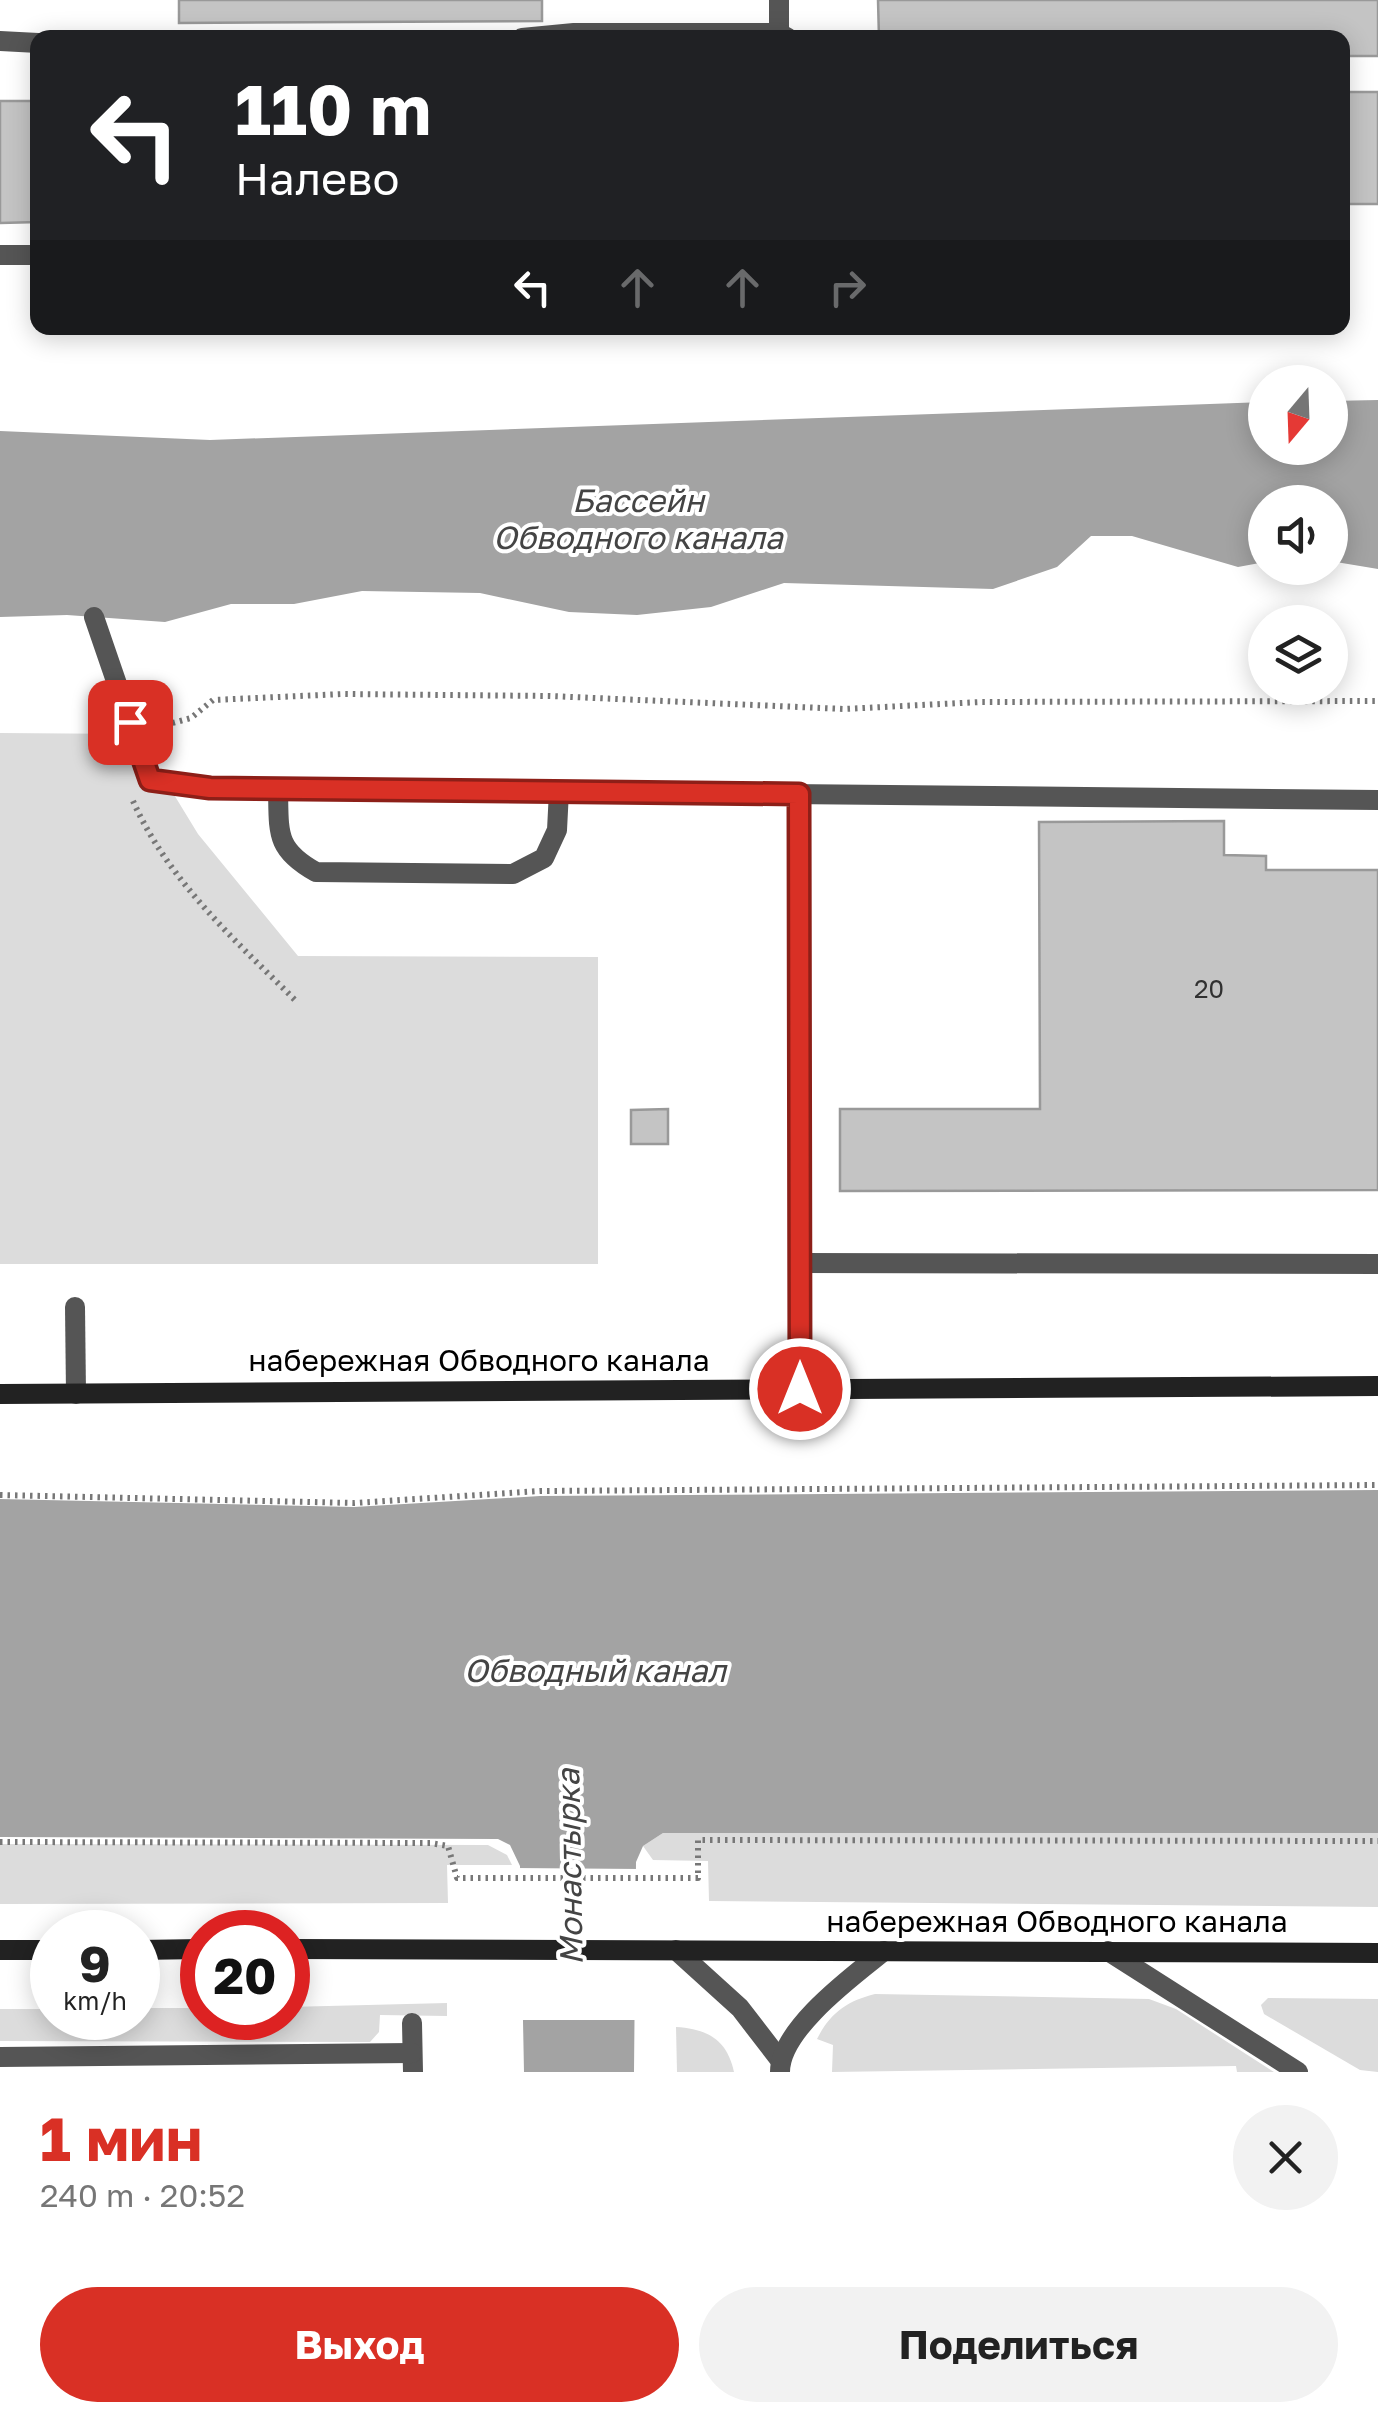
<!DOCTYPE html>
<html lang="ru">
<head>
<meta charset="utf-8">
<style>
  body { margin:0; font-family:"Golos Text",sans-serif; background:#f2f2f2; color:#222; height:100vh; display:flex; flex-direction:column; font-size:38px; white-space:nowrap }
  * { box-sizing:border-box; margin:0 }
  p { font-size:32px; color:#767676 }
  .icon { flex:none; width:55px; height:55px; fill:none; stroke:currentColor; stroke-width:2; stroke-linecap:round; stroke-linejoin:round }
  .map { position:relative; height:2072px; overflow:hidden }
  .side { display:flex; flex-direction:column; background:#fff; flex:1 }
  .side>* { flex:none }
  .guide { position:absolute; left:30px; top:30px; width:1320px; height:305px; border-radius:20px; box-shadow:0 5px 25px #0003; background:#202124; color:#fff; overflow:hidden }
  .needle { width:65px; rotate:199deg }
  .fabs { position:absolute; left:1248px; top:365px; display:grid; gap:20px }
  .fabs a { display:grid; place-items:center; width:100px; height:100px; border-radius:50%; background:#fff; box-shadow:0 5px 25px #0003; font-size:50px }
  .speed { position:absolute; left:30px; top:1910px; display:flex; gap:20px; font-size:50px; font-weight:700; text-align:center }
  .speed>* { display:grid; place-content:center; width:130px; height:130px; border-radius:50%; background:#fff; box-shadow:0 5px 25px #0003; line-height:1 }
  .speed small { font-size:25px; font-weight:400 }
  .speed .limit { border:15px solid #d22; background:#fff; color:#111 }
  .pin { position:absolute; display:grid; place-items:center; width:85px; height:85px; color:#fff; margin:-42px; border-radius:20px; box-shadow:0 5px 15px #0006 }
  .me { position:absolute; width:110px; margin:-55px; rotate:0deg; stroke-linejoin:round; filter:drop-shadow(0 0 8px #0008) }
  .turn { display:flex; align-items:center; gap:35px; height:210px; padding:0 40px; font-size:45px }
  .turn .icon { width:130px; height:130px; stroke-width:2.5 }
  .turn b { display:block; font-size:70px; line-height:85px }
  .lanes { display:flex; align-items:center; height:95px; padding:0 40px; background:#0003; justify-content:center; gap:50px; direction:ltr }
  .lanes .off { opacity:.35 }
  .round { display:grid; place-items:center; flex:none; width:105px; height:105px; border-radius:52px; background:#f2f2f2 }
  .overview { display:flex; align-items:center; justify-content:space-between; height:170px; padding:0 40px }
  h1 { font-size:60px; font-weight:700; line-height:75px; color:#d93025 }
  .cta { display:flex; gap:20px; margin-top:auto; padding:20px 40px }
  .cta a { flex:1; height:115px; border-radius:60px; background:#d93025; color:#fff; font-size:40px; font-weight:700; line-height:115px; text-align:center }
  .cta a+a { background:#f2f2f2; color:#222 }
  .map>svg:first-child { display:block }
</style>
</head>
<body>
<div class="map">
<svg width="1378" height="2072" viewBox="0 0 1378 2072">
  <rect width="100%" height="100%" fill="#fff"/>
  <!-- green -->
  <g fill="#dcdcdc">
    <polygon points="0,733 137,734 198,834 298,956 598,957 598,1264 0,1264"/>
    <polygon points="663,1833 1378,1833 1378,1907 709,1901 708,1861 653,1860 643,1846"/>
    <polygon points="0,1844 488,1845 507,1855 512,1865 447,1865 448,1903 0,1904"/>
    <path d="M 875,1994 L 1149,1999 L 1176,2009 L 1274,2072 L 1237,2072 L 1236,2066 L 832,2072 L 833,2045 L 817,2039 C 830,2013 847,2001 875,1994 Z"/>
    <polygon points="1268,1998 1378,1999 1378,2072 1360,2070 1264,2014 1261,2005"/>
    <polygon points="447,2003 447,2016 380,2015 379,2032 370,2042 0,2041 0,2009 52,2009 52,2018 138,2018 138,2008 202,2008 202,2018 288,2018 288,2007"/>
    <path d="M 676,2027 C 708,2029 727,2040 734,2072 L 677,2072 Z"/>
  </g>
  <!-- water -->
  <g fill="#a3a3a3">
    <polygon points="1378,400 1378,569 1330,561 1330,502 1265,502 1265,562 1238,567 1132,536 1091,536 1057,567 993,589 784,583 711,607 637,615 569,612 480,593 362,591 294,604 231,604 165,622 67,615 0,617 0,431 210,440 1265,402 1265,448 1330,448 1330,401"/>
    <polygon points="1378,1490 1378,1833 663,1833 643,1846 636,1862 634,2072 524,2072 520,1866 510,1845 498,1839 0,1837 0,1499 354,1507 540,1496"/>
  </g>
  <!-- pier -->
  <polygon fill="#fff" points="515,1868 641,1869 639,2020 519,2020"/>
  <!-- building -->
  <g fill="#c4c4c4" stroke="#999" stroke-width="2.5">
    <polygon points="179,0 542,0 542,21 179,23"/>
    <polygon points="878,0 1378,0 1378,56 1342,56 1342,38 879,38"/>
    <rect x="1342" y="92" width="36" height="112"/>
    <polygon points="0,101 38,101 38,222 0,223"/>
    <polygon points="1224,821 1224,855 1266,856 1266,870 1378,870 1378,1190 840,1191 840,1109 1040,1109 1039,822"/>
    <polygon points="668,1109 668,1144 631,1144 631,1110"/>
  </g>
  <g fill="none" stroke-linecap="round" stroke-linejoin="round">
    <!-- path -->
    <g stroke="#777" stroke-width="6" stroke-dasharray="2.5 5" stroke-linecap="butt">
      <polyline points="161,731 165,725 191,718 213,700 343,694 550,696 844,709 980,702 1378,701"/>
      <path d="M 133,801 C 169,882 236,941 298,1003"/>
      <polyline points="0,1495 354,1503 540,1491 1378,1485"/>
      <polyline points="0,1842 430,1843 448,1846 457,1878 698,1878 698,1840 1378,1841"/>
    </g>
    <!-- lane -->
    <g stroke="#555" stroke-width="20">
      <polyline points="779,0 779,33"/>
      <polyline points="522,38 574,33 779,33 788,38"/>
      <polyline points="0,41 38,43"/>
      <polyline points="0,255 38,255"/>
      <polyline points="94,617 150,780 210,788 1378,800"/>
      <path d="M 278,788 C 279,833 275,849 316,872 L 513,874 L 544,858 L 557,830 L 559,791"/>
      <polyline points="799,794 800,1389"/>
      <polyline points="800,1263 1378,1264"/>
      <polyline points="75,1307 76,1394"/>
      <polyline points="412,2023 413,2072"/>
      <polyline points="0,2057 412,2053"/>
    </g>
    <!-- street -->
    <g stroke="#555" stroke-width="20">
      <polyline points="676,1950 740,2008 780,2060"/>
      <polyline points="1108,1951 1298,2072"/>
      <path d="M 780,2072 C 780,2029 853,1976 884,1951"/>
    </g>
    <!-- secondary -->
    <g stroke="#222" stroke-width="20">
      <polyline points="0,1394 1378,1386"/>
      <polyline points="288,1949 1378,1953"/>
      <polyline points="0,1950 52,1950"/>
      <polyline points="138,1950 202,1949"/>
    </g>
  </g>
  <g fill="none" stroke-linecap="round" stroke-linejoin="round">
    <defs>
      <polyline id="route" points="130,722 150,780 210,788 799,794 800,1389"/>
    </defs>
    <!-- route casing -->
    <use href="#route" stroke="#8d1f18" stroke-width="25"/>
    <!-- route -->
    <use href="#route" stroke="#d93025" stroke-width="18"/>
  </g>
  <g text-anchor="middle" stroke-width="8" stroke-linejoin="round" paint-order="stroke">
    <!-- number labels -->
    <g font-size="25" fill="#313131">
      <text x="1209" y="998">20</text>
    </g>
    <!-- street labels -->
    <g font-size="30" fill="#000" stroke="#fff">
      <text x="479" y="1371">набережная Обводного канала</text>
      <text x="1057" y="1932">набережная Обводного канала</text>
    </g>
    <!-- water labels -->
    <g font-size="32" font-style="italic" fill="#444" stroke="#fff">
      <text x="638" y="512">Бассейн<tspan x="638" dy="37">Обводного канала</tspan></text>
      <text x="595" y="1682">Обводный канал</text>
      <text transform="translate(570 1867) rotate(-91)" y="11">Монастырка</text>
    </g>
  </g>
</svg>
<div class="fabs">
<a><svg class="needle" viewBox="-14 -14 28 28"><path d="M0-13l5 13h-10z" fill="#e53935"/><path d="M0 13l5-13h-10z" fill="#767676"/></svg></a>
<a><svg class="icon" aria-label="sound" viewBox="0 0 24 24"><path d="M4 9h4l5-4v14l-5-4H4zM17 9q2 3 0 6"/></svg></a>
<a><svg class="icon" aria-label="layers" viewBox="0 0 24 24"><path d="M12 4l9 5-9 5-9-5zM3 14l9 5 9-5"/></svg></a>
</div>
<div class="speed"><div>9<small>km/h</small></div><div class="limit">20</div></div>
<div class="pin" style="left:130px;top:722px;background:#d93025"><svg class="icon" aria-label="arrive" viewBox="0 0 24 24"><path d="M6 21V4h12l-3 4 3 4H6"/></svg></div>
<svg class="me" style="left:800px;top:1389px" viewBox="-20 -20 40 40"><circle r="17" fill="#d93025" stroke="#fff" stroke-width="3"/><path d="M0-11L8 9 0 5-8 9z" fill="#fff"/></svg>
<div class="guide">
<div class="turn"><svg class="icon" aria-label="left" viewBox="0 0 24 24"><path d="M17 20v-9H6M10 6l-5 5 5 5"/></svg><div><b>110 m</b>Налево</div></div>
<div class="lanes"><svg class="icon" aria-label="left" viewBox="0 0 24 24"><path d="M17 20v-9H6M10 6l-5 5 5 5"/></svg><svg class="icon off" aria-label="ahead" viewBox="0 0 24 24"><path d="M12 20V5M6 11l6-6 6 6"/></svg><svg class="icon off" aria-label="ahead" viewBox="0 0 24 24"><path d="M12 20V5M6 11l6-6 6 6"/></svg><svg class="icon off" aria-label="right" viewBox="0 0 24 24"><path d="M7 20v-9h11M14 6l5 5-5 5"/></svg></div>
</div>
</div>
<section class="side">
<div class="overview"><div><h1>1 мин</h1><p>240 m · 20:52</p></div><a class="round"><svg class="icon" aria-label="close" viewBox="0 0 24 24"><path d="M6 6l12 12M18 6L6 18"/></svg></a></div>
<div class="cta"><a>Выход</a><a>Поделиться</a></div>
</section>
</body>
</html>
